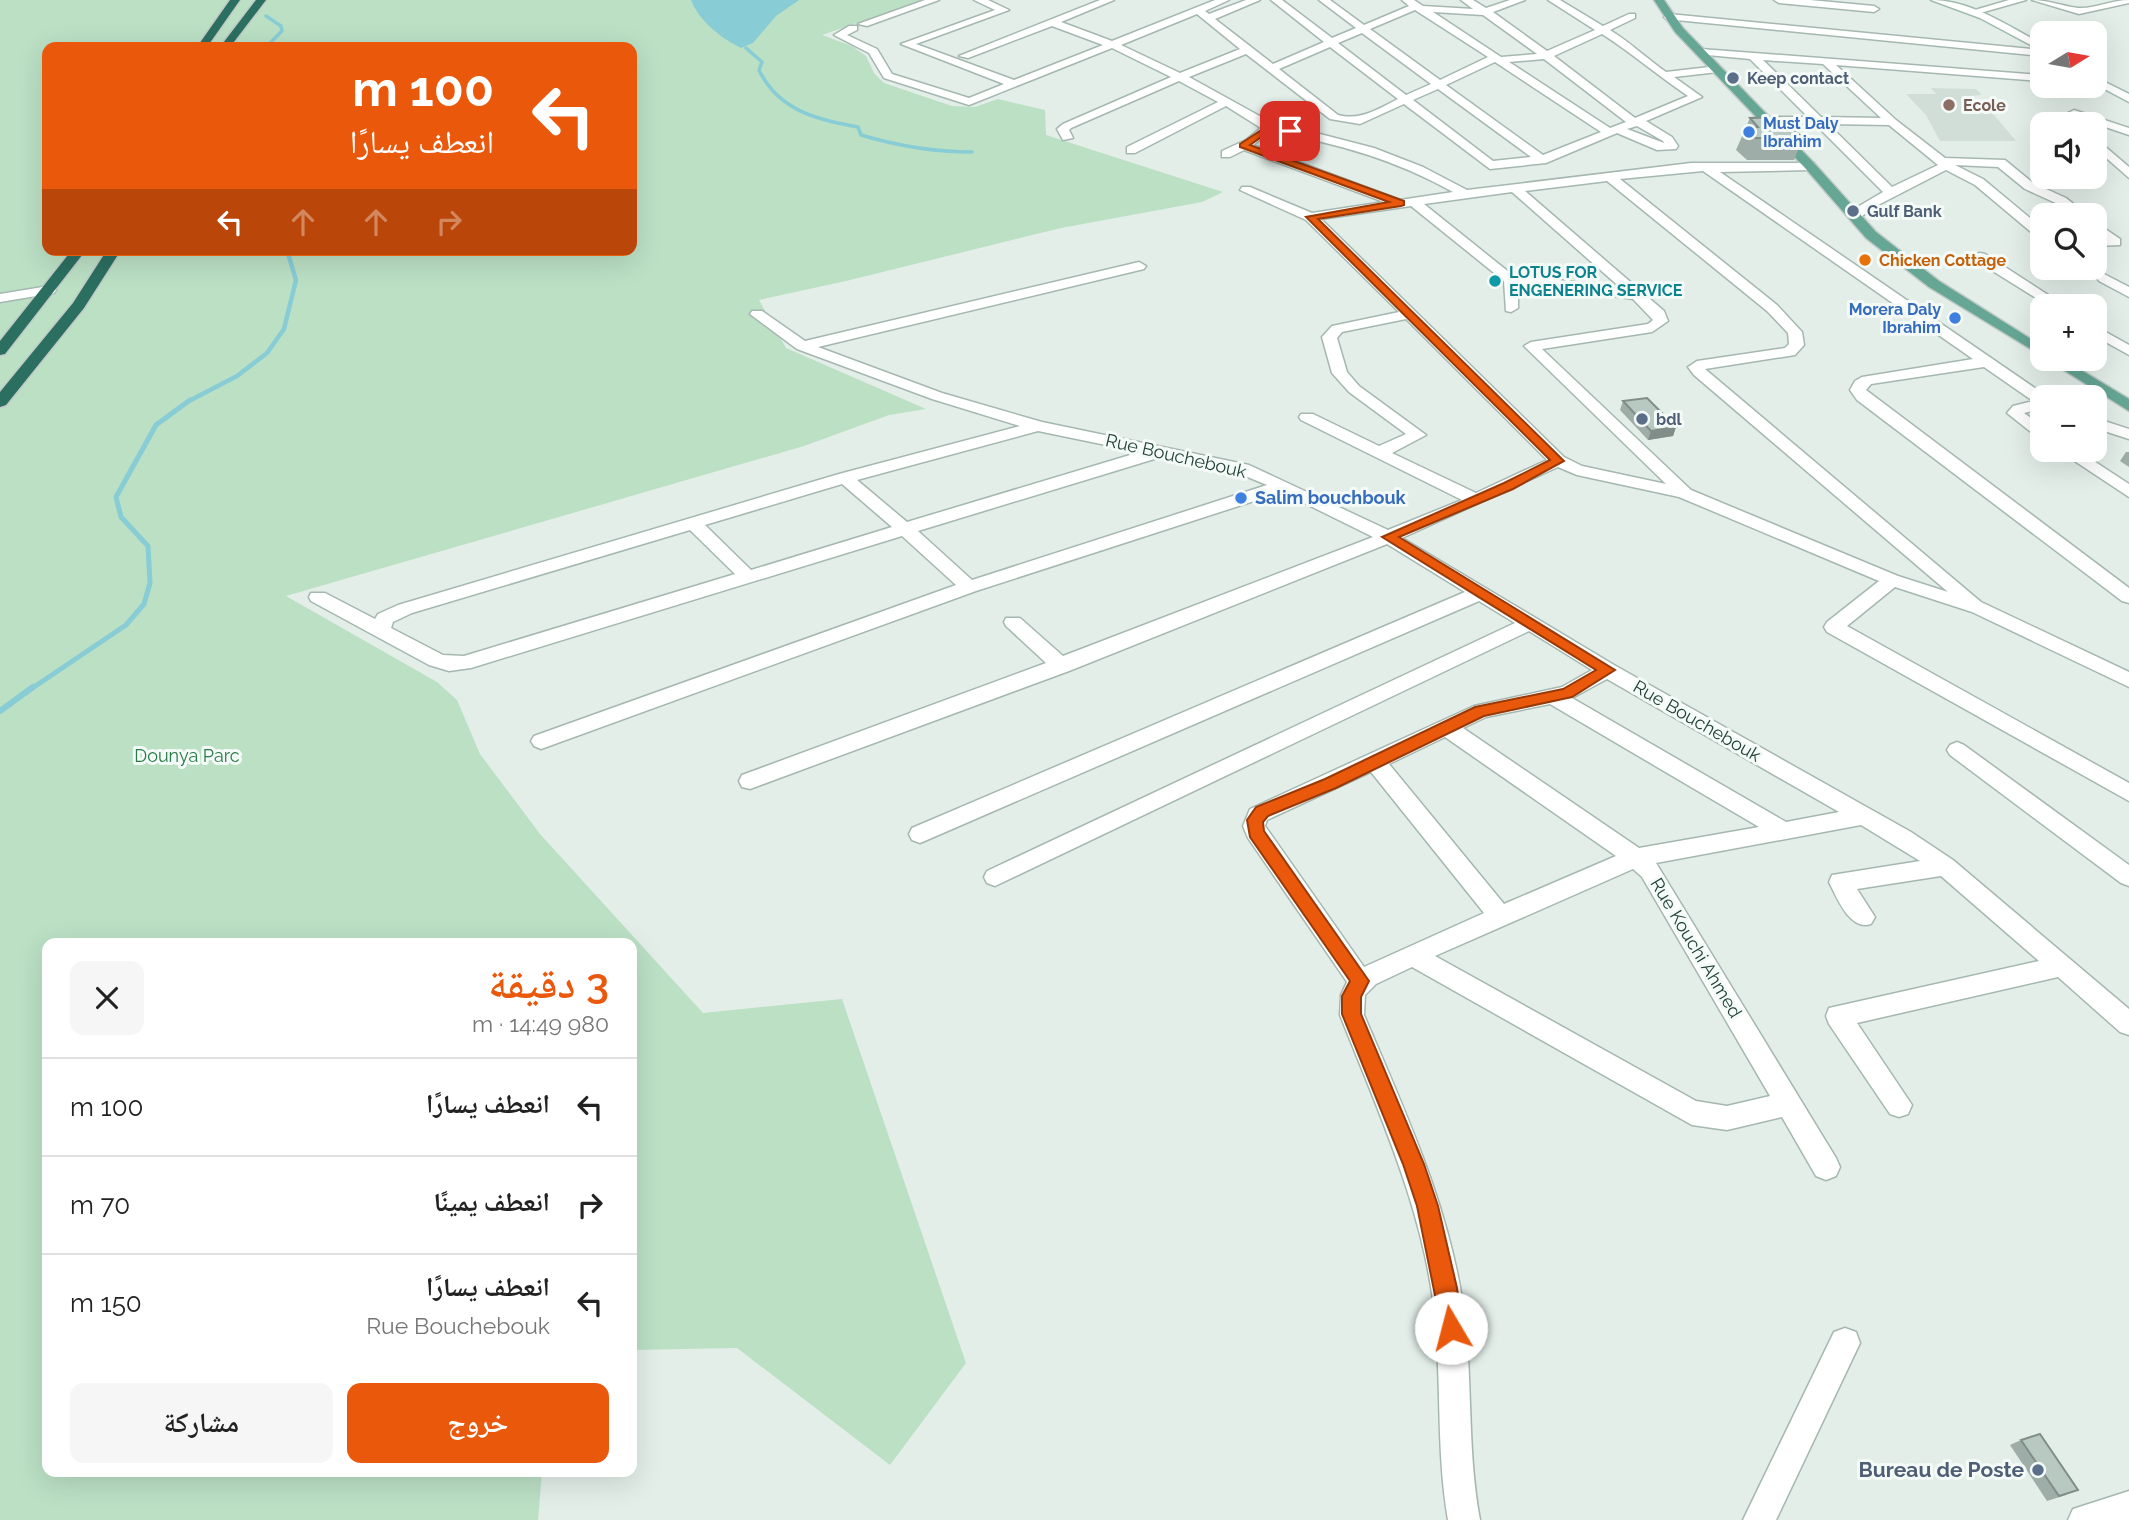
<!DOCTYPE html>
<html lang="ar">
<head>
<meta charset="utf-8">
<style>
  body { margin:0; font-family:Raleway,"Noto Naskh Arabic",sans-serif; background:#f6f6f6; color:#222; direction:rtl; height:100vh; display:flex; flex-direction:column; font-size:26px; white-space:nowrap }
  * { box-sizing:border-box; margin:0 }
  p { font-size:23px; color:#767676 }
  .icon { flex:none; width:38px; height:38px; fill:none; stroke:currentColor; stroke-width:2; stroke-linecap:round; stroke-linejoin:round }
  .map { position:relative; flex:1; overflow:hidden; direction:ltr }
  .side { position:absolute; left:42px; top:938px; width:595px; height:539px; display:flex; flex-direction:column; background:#fff; border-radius:14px; box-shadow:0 7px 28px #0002; direction:rtl }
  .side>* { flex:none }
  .hud { position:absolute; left:42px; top:42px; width:595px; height:214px; border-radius:14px; box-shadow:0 7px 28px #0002; direction:rtl; background:#ea580c; color:#fff; overflow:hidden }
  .needle { width:46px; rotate:79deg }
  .tools { position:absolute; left:2030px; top:21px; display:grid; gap:14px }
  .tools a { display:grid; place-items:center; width:77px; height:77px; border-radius:14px; background:#fff; box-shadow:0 7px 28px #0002; font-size:35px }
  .pin { position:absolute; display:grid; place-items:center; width:60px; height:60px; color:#fff; margin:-30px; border-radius:14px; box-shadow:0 4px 10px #0006 }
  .me { position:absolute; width:77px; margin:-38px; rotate:352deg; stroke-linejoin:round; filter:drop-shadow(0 0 5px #0008) }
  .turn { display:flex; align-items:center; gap:24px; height:147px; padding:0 28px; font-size:32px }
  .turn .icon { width:91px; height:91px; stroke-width:2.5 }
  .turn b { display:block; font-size:49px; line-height:60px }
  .lanes { display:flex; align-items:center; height:66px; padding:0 28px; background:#0003; justify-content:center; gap:35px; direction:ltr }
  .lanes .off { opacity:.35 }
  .round { display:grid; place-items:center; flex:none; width:74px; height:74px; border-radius:14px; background:#f6f6f6 }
  .summary { display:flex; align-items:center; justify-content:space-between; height:119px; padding:0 28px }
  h1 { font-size:42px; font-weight:600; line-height:52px; color:#ea580c }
  .button { display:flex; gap:14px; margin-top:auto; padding:14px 28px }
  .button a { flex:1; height:80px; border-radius:14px; background:#ea580c; color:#fff; font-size:28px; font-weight:600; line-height:80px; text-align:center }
  .button a+a { background:#f6f6f6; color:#222 }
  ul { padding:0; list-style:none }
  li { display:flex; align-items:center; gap:21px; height:98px; padding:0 28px; border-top:2px solid #e0e0e0 }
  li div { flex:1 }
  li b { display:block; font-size:26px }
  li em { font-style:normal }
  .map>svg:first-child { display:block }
</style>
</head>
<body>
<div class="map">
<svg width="2129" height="1520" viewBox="0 0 2129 1520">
  <rect width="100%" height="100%" fill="#e3eee9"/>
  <!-- built -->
  <polygon fill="#d1ded8" points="1931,88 1976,89 1982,95 1970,96 1995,116 2016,141 1940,141 1926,115 1906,94 1936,94"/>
  <!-- green -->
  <path fill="#bbe0c4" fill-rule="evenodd" d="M 0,0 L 924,0 L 822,35 L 852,46 L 866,56 L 874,73 L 884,83 L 952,106 L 975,107 L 998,99 L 1045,110 L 1046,135 L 1223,192 L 1202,202 L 1061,228 L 846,281 L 759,300 L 786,348 L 926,409 L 889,415 L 804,446 L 286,596 L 437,682 L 457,700 L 480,754 L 540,834 L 703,1013 L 842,999 L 966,1363 L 890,1465 L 737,1348 L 632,1350 L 632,943 L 47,943 L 47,1472 L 542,1472 L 538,1520 L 0,1520 ZM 47,47 L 632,47 L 632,250 L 47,250 Z"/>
  <!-- water -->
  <path fill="#88ccd6" d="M 691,0 L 799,0 L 776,16 L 753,43 L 741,48 C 721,38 699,21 691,0 Z"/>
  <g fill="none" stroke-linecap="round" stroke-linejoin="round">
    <!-- stream-far3 -->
    <g stroke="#88ccd6" stroke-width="3.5">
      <polyline points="266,16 281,26 282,31 266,47"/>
      <path d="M 746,48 L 762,62 L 759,70 C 778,110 817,120 858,127 L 861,135 C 898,146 934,152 972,152"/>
    </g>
    <!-- stream-far2 -->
    <polyline stroke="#88ccd6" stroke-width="4.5" points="187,402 237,376 267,353 284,329 296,280 287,250"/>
    <!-- stream-far1 -->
    <polyline stroke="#88ccd6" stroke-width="5" points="31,689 126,625 144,604 150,583 148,546 121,517 116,497 156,425 190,400"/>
    <!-- stream -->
    <polyline stroke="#88ccd6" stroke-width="6" points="0,711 33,687"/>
    <defs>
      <g id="street">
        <polygon points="925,0 939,0 867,26 858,24"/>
        <path d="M 974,0 L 988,0 L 1009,10 L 916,44 L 1014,80 L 1103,45 L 1052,26 L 968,58 L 959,56 L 1100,0 L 1114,0 L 1061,22 L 1112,41 L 1215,0 L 1229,0 L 1205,11 L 1209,14 L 1246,0 L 1260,0 L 1215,19 L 1273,64 L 1324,42 L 1271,0 L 1282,0 L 1332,38 L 1356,28 L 1319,0 L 1330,0 L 1364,25 L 1409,6 L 1402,0 L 1414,0 L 1423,6 L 1473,9 L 1461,0 L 1473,0 L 1486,8 L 1510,0 L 1525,0 L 1493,12 L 1547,51 L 1595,30 L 1548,0 L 1560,0 L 1603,26 L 1629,14 L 1635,14 L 1635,18 L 1610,30 C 1631,43 1646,58 1666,72 L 1718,66 L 1723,69 L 1718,72 L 1674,77 L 1702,97 L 1646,121 L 1672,137 L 1678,146 L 1676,149 L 1657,150 L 1617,133 L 1546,163 L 1490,169 L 1404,104 L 1360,124 L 1330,119 L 1246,54 L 1189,77 L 1265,119 L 1272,125 L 1320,134 L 1374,148 L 1423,167 L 1467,190 L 1691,163 L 1814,163 L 1816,166 L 1810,170 L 1720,172 L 2048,397 L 2042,397 L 2042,409 L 2024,413 L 2042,426 L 2042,438 L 2036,436 L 2007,413 L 2013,406 L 2033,401 L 1984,367 L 1871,384 L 1866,390 L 2129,588 L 2129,603 L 2122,601 L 1857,400 L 1850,390 L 1855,381 L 1862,377 L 1973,359 L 1703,171 L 1620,179 L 1777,305 L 1802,332 L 1804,345 L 1795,355 L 1705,369 L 1981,602 L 2129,672 L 2129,687 L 1972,612 L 1895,587 L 1847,626 L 2129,783 L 2129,801 L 1827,632 L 1824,627 L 1827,622 L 1879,581 L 1679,497 L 1577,475 L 1558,467 L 1402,538 L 1614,665 L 1911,832 L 1953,860 L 2129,1009 L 2129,1035 L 2120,1032 L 2058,977 L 1857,1023 L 1912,1105 L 1908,1114 L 1899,1117 L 1890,1114 L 1829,1024 L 1826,1016 L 1829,1008 L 2039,961 L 1941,876 L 1857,889 L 1875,917 L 1871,924 C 1850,931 1837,898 1829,882 L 1832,875 L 1920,861 L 1861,825 L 1656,863 L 1836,1158 L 1840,1167 L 1836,1176 L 1826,1180 L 1816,1176 L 1782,1117 L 1727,1130 L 1692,1125 L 1412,967 L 1376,984 L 1365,995 L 1364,1015 C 1407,1116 1455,1218 1466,1329 C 1472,1394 1468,1455 1480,1520 L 1448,1520 C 1437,1456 1441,1394 1436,1329 C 1428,1219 1380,1116 1340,1015 L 1341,995 L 1347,982 L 1248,838 L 1243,826 L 1250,809 L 1474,706 L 1562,687 L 1592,670 L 1529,631 L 995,886 L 987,883 L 984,877 L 987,871 L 1515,623 L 1479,601 L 920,843 L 912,840 L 909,834 L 912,828 L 1465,592 L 1387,544 L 1069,671 L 750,789 L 742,787 L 739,781 L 742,775 L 1046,663 L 1006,626 L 1004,622 L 1006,618 L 1020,618 L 1063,656 L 1373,537 L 1282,492 L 976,591 L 541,749 L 534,746 L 531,741 L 534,736 L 956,585 L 902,536 L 471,668 L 449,671 L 429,665 L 311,601 L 309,597 L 311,593 L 325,593 L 375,619 L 378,614 L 398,605 L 839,474 L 1020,426 L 932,399 L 797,349 L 750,314 L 752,311 L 762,311 L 805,341 L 1139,262 L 1146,266 L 1144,269 L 818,347 L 942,393 L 1042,422 L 1249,465 L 1388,530 L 1462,500 L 1301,420 L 1299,417 L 1301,414 L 1313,414 L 1379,446 L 1406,434 L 1349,392 L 1332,373 L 1322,337 L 1332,326 L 1399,312 L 1306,220 L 1240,190 L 1242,187 L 1250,187 L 1312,213 L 1384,202 L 1244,150 L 1230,157 L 1222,157 L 1222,151 L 1246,140 L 1261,128 L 1226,106 L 1135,153 L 1127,153 L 1127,147 L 1218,102 L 1179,81 L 1071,128 L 1069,130 L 1073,138 L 1063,140 L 1057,129 L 1063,124 L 1171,77 L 1112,48 L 969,105 L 884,78 L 869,53 L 834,35 L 849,26 L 857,26 L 857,30 L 847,35 L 877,49 L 892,74 L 969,98 L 1004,84 L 901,44 L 995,10 ZM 1415,10 L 1488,57 L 1440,80 L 1370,29 ZM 1433,12 L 1483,15 L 1537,54 L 1501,57 ZM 1197,14 L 1240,49 L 1180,73 L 1121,45 ZM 1362,33 L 1431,84 L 1406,95 L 1338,43 ZM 1602,34 C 1632,53 1658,76 1688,96 L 1635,118 L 1554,56 ZM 1330,47 L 1398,99 C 1378,109 1360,121 1338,115 L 1279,69 ZM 1544,59 L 1626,122 L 1610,128 L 1509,62 ZM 1495,62 L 1601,132 L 1543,155 L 1446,85 ZM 1438,89 L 1531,157 L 1493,161 L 1413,100 ZM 1637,126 L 1663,141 L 1664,143 L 1627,129 ZM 1270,132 C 1335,142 1396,160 1453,192 L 1400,200 L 1253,145 ZM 1607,181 L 1767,311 L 1788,333 L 1789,344 L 1785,348 L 1697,361 L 1688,367 L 1694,375 L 1948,592 L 1898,576 L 1691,490 L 1542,349 L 1652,332 L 1668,321 L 1664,311 L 1525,191 ZM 1512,192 L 1622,289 L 1510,273 L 1424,204 ZM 1411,206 L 1504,281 L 1506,311 L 1511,312 L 1518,308 L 1518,283 L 1633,299 L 1653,320 L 1648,324 L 1531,342 L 1524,346 L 1666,484 L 1582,466 L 1564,457 L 1321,219 ZM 1406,319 L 1547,460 L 1476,493 L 1392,453 L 1426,435 L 1359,386 L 1347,372 L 1337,338 L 1342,332 ZM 1038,431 L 1140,452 L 907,522 L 857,480 ZM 1161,457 L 1238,473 L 1267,485 L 972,580 L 918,531 ZM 842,484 L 892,527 L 751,570 L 705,525 ZM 690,530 L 735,574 L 464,656 L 443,655 L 391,628 L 393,622 L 412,613 ZM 1607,679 L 1839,812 L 1786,822 L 1572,698 ZM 1550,704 L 1759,827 L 1639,848 L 1463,728 L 1486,717 ZM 1445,737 L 1616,856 L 1504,904 L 1389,764 ZM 1371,772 L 1484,913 L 1364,967 L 1265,826 L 1267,820 ZM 1633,869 L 1642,877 L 1770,1096 L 1727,1106 L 1696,1101 L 1435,956 Z"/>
        <polygon points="1774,0 1810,0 1874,6 1879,9 1874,12 1779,3"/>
        <polygon points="2009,0 2026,0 1973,15 1968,12"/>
        <path d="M 2032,0 C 2048,0 2062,6 2078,8 C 2094,9 2112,0 2129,0 L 2129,3 L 2079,14 Z"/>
        <polygon points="1669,14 2042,50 2042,56 1666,19 1664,17"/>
        <path d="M 1701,49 L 2042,75 L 2042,81 L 1836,65 L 1896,120 L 1945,158 L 2005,160 L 2033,183 L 2066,198 L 2087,215 L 2073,215 L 2058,204 L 2025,189 L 1998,167 L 1955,165 L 1983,179 L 2042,228 L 2042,238 L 2037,237 L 1975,185 L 1946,170 L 1880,204 L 1859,218 L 1849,218 L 1849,212 L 1883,192 L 1815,124 L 1762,122 L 1760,120 L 1766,117 L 1808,117 L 1750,59 L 1697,54 L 1696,52 ZM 1763,60 L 1823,64 L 1881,118 L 1821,117 ZM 1828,124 L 1889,125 L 1938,165 L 1892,187 Z"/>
        <polygon points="2074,110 2129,128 2129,135 2070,115 2068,113"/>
        <polygon points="2095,138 2129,167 2129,178 2095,148"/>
        <polygon points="2095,222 2120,239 2120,245 2095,246 2095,238 2102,238 2095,232"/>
        <polygon points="1980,253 1985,254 2065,306 2049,306 1975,260 1975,254"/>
        <polygon points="2104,274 2129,287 2129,297 2099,281 2097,278"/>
        <polygon points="49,286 56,290 54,293 0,302 0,294"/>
        <polygon points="2095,326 2129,345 2129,355 2095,336"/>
        <polygon points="2095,418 2129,429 2129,439 2095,428"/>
        <polygon points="2058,450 2077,450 2129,484 2129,497"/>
        <polygon points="1957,742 1964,745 2129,865 2129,886 2121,883 1950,755 1947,750 1950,745"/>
        <polygon points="1845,1328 1856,1332 1860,1343 1776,1520 1743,1520 1834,1332"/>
        <polygon points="2129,1491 2129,1520 2068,1520 2073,1509"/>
      </g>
      <g id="secondary">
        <path d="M 1931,0 C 1971,0 2008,26 2042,44 L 2042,51 L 1980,18 Z"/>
        <polygon points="2095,77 2129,94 2129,102 2095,84"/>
      </g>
      <g id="primary">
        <polygon points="1654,0 1664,0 1683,28 1814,163 1876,232 1939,281 2042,346 2042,356 1929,287 1866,238 1806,169 1675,32"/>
        <polygon points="2046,359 2063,359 2129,399 2129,411"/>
      </g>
      <g id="highway">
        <polygon points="230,0 240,0 207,47 197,47"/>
        <polygon points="256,0 266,0 230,47 220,47"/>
        <polygon points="72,250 86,250 5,354 0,355 0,341"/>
        <polygon points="107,250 121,250 84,308 6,405 0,407 0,392 73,303"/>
      </g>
    </defs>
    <!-- street casing -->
    <use href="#street" stroke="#a5b7b0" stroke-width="3"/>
    <!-- secondary casing -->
    <use href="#secondary" stroke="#a1bbb1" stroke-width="3"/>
    <!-- primary casing -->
    <use href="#primary" stroke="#c1cac7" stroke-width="3"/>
    <!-- highway casing -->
    <use href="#highway" stroke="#c1cac7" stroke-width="3"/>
    <!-- street -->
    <use href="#street" fill="#fff" fill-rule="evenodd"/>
    <!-- secondary -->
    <use href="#secondary" fill="#fff" fill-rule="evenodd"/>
    <!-- primary -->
    <use href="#primary" fill="#65a694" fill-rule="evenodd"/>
    <!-- highway -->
    <use href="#highway" fill="#2b6f60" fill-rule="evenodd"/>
  </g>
  <!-- wall -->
  <g fill="#9eada7">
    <polygon points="1750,118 1803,138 1794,160 1747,160 1736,150"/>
    <polygon points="1623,401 1676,427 1673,436 1648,440 1620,410"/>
    <polygon points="2126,452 2129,452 2129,467 2120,461"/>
    <polygon points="2021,1440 2066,1495 2047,1501 2010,1445"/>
  </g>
  <!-- shaded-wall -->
  <polygon fill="#818d88" points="1676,427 1673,436 1648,440 1651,431"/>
  <!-- building -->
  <g fill="#b8c9c2" stroke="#818d88" stroke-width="2">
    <polygon points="1779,117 1803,138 1755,138 1745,129 1758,127 1750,118"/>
    <polygon points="1647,398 1676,427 1651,431 1623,401"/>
    <polygon points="2040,1434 2078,1490 2059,1496 2021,1440"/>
  </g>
  <!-- route -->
  <polygon fill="#ea580c" stroke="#983908" stroke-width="2" points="1269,125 1295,131 1290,134 1270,131 1250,145 1404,201 1404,205 1401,206 1318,219 1564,461 1513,489 1399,537 1615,670 1572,697 1484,716 1336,788 1268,816 1263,822 1264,831 1369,981 1361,997 1361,1014 1424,1164 1438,1206 1457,1288 1462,1328 1459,1335 1451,1339 1443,1335 1417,1206 1403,1164 1342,1014 1342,996 1350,981 1250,837 1247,820 1256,807 1325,779 1475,707 1563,689 1596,670 1382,537 1504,483 1550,460 1306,217 1389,202 1240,147 1240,144"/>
  <!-- markers -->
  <g fill="#5c6f8a" stroke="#f4faf7" stroke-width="2.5">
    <circle cx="1733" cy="78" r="7"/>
    <circle cx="1853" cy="211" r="7"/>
    <circle cx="1642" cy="419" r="7"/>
    <circle cx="2038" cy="1470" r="7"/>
  </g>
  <circle fill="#8d6e63" stroke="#f4faf7" stroke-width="2.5" cx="1949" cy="105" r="7"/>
  <g fill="#3f7fe0" stroke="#f4faf7" stroke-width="2.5">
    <circle cx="1749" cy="132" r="7"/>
    <circle cx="1955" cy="318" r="7"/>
    <circle cx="1241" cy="498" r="7"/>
  </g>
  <circle fill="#e8710a" stroke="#f4faf7" stroke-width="2.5" cx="1865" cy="260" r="7"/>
  <circle fill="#0f9aa8" stroke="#f4faf7" stroke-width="2.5" cx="1495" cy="281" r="7"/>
  <g text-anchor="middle" stroke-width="6" stroke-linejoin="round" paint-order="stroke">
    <!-- far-service labels -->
    <g font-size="16" font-weight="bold" fill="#4e5e75" stroke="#f4faf7" text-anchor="start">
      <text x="1747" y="84">Keep contact</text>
      <text x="1867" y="217">Gulf Bank</text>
      <text x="1656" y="425">bdl</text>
    </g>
    <!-- far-education labels -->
    <g font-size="16" font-weight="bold" fill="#785e54" stroke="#f4faf7" text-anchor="start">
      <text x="1963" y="111">Ecole</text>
    </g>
    <!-- far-shop labels -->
    <g font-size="16" font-weight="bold" fill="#366cbe" stroke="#f4faf7" text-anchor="start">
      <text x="1763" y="129">Must Daly<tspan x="1763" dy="18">Ibrahim</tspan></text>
      <text x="1941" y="315" text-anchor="end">Morera Daly<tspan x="1941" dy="18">Ibrahim</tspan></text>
    </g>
    <!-- far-food labels -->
    <g font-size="16" font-weight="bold" fill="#c56008" stroke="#f4faf7" text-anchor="start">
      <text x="1879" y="266">Chicken Cottage</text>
    </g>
    <!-- far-culture labels -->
    <g font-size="16" font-weight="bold" fill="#0d838f" stroke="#f4faf7" text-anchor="start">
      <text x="1509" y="278">LOTUS FOR<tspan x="1509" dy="18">ENGENERING SERVICE</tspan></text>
    </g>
    <!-- street labels -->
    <g font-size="18" fill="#224138" stroke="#f4faf7">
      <text transform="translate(1176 456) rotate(13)" y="6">Rue Bouchebouk</text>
      <text transform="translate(1697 721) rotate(30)" y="6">Rue Bouchebouk</text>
      <text transform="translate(1696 948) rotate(59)" y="6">Rue Kouchi Ahmed</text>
    </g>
    <!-- shop labels -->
    <g font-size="18" font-weight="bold" fill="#366cbe" stroke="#f4faf7" text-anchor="start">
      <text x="1255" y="504">Salim bouchbouk</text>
    </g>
    <!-- park labels -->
    <g font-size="18" fill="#297b47" stroke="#f4faf7">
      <text x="187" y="762">Dounya Parc</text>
    </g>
    <!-- near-service labels -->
    <g font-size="21" font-weight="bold" fill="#4e5e75" stroke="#f4faf7" text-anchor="end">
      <text x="2024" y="1477">Bureau de Poste</text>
    </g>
  </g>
</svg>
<div class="tools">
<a><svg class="needle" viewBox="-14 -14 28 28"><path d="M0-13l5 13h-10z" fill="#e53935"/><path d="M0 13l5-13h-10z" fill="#767676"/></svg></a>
<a><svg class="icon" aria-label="sound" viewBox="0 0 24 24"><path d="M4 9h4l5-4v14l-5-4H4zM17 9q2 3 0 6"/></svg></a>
<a><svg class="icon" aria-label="search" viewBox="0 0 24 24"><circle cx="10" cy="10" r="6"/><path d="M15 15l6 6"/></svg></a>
<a>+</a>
<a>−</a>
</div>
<div class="pin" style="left:1290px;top:131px;background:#d93025"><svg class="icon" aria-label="arrive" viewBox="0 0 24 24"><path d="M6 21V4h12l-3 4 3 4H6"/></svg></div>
<svg class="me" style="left:1451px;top:1328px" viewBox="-20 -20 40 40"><circle r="19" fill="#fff"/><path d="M0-13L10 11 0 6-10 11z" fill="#ea580c"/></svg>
<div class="hud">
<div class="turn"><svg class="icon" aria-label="left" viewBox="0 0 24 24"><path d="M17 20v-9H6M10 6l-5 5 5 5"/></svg><div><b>100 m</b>انعطف يسارًا</div></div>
<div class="lanes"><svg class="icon" aria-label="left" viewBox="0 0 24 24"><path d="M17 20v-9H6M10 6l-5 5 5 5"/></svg><svg class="icon off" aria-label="ahead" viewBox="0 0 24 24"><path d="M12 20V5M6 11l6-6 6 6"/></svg><svg class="icon off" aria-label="ahead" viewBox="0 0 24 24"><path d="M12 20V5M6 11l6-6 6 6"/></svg><svg class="icon off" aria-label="right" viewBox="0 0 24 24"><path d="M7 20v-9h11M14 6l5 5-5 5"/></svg></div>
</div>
<section class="side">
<div class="summary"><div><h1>3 دقيقة</h1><p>980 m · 14:49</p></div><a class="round"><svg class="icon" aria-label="close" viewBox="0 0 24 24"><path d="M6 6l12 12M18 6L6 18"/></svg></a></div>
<ul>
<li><svg class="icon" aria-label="left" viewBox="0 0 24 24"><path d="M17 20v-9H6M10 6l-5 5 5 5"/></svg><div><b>انعطف يسارًا</b></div><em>100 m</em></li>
<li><svg class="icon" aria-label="right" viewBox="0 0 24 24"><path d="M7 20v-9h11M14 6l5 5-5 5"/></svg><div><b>انعطف يمينًا</b></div><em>70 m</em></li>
<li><svg class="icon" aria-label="left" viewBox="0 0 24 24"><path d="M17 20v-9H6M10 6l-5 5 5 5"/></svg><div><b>انعطف يسارًا</b><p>Rue Bouchebouk</p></div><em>150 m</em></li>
</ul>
<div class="button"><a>خروج</a><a>مشاركة</a></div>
</section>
</div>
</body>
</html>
